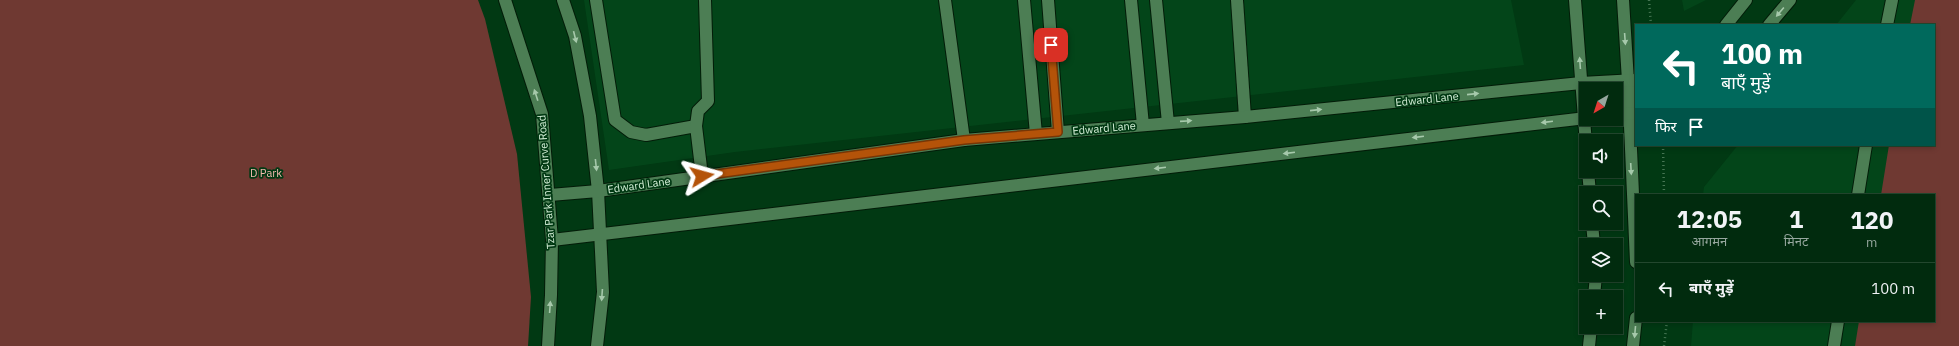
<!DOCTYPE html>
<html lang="hi">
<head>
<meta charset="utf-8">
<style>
  body { margin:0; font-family:"IBM Plex Sans","Noto Sans Devanagari",sans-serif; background:#0b3317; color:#f1f3f6; height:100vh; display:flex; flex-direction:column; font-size:15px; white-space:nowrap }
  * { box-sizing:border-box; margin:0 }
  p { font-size:13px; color:#96a79e }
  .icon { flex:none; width:22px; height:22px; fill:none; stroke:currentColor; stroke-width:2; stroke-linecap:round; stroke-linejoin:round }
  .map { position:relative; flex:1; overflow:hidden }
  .drawer { position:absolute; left:1635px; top:194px; width:300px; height:128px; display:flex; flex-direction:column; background:#012b0e; border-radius:0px; box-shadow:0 2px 6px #0003,0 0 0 1px #23472e }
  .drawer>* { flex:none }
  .top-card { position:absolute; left:1635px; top:24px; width:300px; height:122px; border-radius:0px; box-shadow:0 2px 6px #0003,0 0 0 1px #23472e; background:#00695c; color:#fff; overflow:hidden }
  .needle { width:26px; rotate:219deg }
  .fabs { position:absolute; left:1579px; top:82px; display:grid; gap:8px }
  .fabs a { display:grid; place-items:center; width:44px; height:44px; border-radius:0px; background:#012b0e; box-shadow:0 2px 6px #0003,0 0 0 1px #23472e; font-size:20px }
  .pin { position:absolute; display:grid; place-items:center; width:34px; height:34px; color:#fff; margin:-17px; border-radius:8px; box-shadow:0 2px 6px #0006 }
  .me { position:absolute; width:44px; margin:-22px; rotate:82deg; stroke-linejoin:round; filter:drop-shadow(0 0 3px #0008) }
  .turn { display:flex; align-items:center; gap:14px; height:84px; padding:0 20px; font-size:18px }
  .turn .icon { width:52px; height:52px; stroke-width:2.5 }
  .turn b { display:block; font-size:28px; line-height:34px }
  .then { display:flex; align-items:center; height:38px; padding:0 20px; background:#0003; gap:8px; font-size:15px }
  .eta { display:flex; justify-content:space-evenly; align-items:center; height:68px; text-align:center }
  .eta b { font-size:24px; font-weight:700; line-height:28px }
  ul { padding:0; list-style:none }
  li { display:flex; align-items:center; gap:12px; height:52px; padding:0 20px; border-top:1px solid #23472e }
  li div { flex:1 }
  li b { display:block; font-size:15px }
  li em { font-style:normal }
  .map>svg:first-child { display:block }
</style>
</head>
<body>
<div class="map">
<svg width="1959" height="346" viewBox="0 0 1959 346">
  <rect width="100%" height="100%" fill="#013913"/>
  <!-- built -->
  <g fill="#034519">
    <polygon points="584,0 1511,0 1524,65 735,152 609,170"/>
    <polygon points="1682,0 1706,0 1684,11"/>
    <polygon points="1856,0 1959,0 1959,346 1691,346 1693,321 1934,321 1934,195 1703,195 1704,187 1738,145 1934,145 1934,25 1836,25"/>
  </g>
  <!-- green -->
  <g fill="#6f3932">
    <polygon points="0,0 478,0 485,19 517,154 531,297 528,346 0,346"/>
    <polygon points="1915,0 1959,0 1959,346 1855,346 1859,321 1934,321 1934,195 1881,195 1889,145 1934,145 1934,25 1910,25"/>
  </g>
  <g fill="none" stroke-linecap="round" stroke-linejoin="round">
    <defs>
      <g id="minor">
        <polyline points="505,0 542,114 552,240 551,295 548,346"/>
        <polyline points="563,0 575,36 590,116 598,191 603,292 597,346"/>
        <polyline points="596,0 615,120 631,132 646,135 696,126"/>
        <polyline points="945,0 964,140"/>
        <polyline points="1024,0 1036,134"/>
        <polyline points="1048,0 1058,132"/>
        <polyline points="1131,0 1143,125"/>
        <polyline points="1156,0 1168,123"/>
        <polyline points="1237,0 1245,117"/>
        <polyline points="1575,0 1586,144"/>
        <polyline points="1623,0 1628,81 1636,262"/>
        <polyline points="1726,25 1746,0"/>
        <polyline points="1769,25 1790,0"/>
        <polyline points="1887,25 1892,0"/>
        <polyline points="1616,115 1636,113"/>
        <polyline points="1588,171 1590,193"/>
        <polyline points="702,176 696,126 698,111 708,101 705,0"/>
        <polyline points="550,195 598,191 964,140 1245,117 1581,83 1636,80"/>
        <polyline points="1858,195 1866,145"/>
        <polyline points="1592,223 1594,245"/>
        <polyline points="552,240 1586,118"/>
        <polyline points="1594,297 1596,275"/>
        <polyline points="1589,346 1591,327"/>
        <polyline points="1633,346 1636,318"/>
        <polyline points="1834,346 1838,321"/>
      </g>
    </defs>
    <!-- minor casing -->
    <use href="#minor" stroke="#031c08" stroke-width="14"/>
    <!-- path -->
    <g stroke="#477654" stroke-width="2.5" stroke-dasharray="1 3" stroke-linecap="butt">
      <polyline points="1649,0 1651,25"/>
      <polyline points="1663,145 1664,195"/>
      <polyline points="1664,346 1667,321"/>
    </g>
    <!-- minor -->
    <use href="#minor" stroke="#4c7e54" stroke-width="12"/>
  </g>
  <!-- one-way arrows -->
  <defs><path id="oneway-solid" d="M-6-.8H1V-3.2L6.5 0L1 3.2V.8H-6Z"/></defs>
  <g fill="#a6c9ab">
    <use href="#oneway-solid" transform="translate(1780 12) rotate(130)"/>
    <use href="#oneway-solid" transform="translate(575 37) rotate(76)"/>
    <use href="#oneway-solid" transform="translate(1625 39) rotate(86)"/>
    <use href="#oneway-solid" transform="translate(1580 63) rotate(-94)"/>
    <use href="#oneway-solid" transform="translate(1473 94) rotate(-6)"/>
    <use href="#oneway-solid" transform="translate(536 95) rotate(-108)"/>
    <use href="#oneway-solid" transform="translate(1316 110) rotate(-6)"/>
    <use href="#oneway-solid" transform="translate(1186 121) rotate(-4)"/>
    <use href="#oneway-solid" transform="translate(1547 122) rotate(173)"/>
    <use href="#oneway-solid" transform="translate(1418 137) rotate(173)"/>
    <use href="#oneway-solid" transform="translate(1289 153) rotate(173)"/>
    <use href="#oneway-solid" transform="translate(596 165) rotate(84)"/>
    <use href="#oneway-solid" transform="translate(1160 168) rotate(173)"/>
    <use href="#oneway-solid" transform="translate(1631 169) rotate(87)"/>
    <use href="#oneway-solid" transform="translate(602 295) rotate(94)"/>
    <use href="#oneway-solid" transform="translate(550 307) rotate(-86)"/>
    <use href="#oneway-solid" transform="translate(1635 332) rotate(95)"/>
  </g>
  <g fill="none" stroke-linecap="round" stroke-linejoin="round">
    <defs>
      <polyline id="route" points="702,176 964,140 1058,132 1051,45"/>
    </defs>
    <!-- route casing -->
    <use href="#route" stroke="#753606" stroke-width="10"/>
    <!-- route -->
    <use href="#route" stroke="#b45309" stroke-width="7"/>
  </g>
  <g text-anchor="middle" stroke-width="3.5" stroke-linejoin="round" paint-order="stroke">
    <!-- street labels -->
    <g font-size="11" fill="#d7f2da" stroke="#013913">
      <text transform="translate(1427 99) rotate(-6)" y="4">Edward Lane</text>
      <text transform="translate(1104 128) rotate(-5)" y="4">Edward Lane</text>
      <text transform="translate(546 182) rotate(-94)" y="4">Tzar Park Inner Curve Road</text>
      <text transform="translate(639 185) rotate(-8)" y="4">Edward Lane</text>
    </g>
    <!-- park labels -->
    <g font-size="11" fill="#f4b9af" stroke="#013913">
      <text x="266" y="177">D Park</text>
    </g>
  </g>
</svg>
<div class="fabs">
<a><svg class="needle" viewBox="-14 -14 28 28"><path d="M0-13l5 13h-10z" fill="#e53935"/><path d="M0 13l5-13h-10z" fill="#96a79e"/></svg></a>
<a><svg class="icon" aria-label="sound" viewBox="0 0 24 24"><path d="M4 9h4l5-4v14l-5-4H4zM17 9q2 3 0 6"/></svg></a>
<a><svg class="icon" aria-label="search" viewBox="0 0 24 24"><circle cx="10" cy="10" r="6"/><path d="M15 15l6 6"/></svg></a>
<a><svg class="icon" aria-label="layers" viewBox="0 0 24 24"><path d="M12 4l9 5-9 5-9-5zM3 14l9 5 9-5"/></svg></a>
<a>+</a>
</div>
<div class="pin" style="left:1051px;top:45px;background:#d93025"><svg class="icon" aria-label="arrive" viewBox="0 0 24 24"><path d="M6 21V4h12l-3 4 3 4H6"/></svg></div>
<svg class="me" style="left:702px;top:176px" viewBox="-20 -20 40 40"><path d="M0-17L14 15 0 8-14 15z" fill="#b45309" stroke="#fff" stroke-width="4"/></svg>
<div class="top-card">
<div class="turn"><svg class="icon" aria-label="left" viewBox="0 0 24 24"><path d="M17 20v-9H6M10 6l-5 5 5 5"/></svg><div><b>100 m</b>बाएँ मुड़ें</div></div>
<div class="then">फिर<svg class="icon" aria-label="arrive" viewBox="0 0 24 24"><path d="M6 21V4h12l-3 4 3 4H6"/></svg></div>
</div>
<section class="drawer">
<div class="eta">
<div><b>12:05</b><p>आगमन</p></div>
<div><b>1</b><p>मिनट</p></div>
<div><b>120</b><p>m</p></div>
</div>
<ul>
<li><svg class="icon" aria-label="left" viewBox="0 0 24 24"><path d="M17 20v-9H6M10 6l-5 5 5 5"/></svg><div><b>बाएँ मुड़ें</b></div><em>100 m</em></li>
</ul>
</section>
</div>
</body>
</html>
